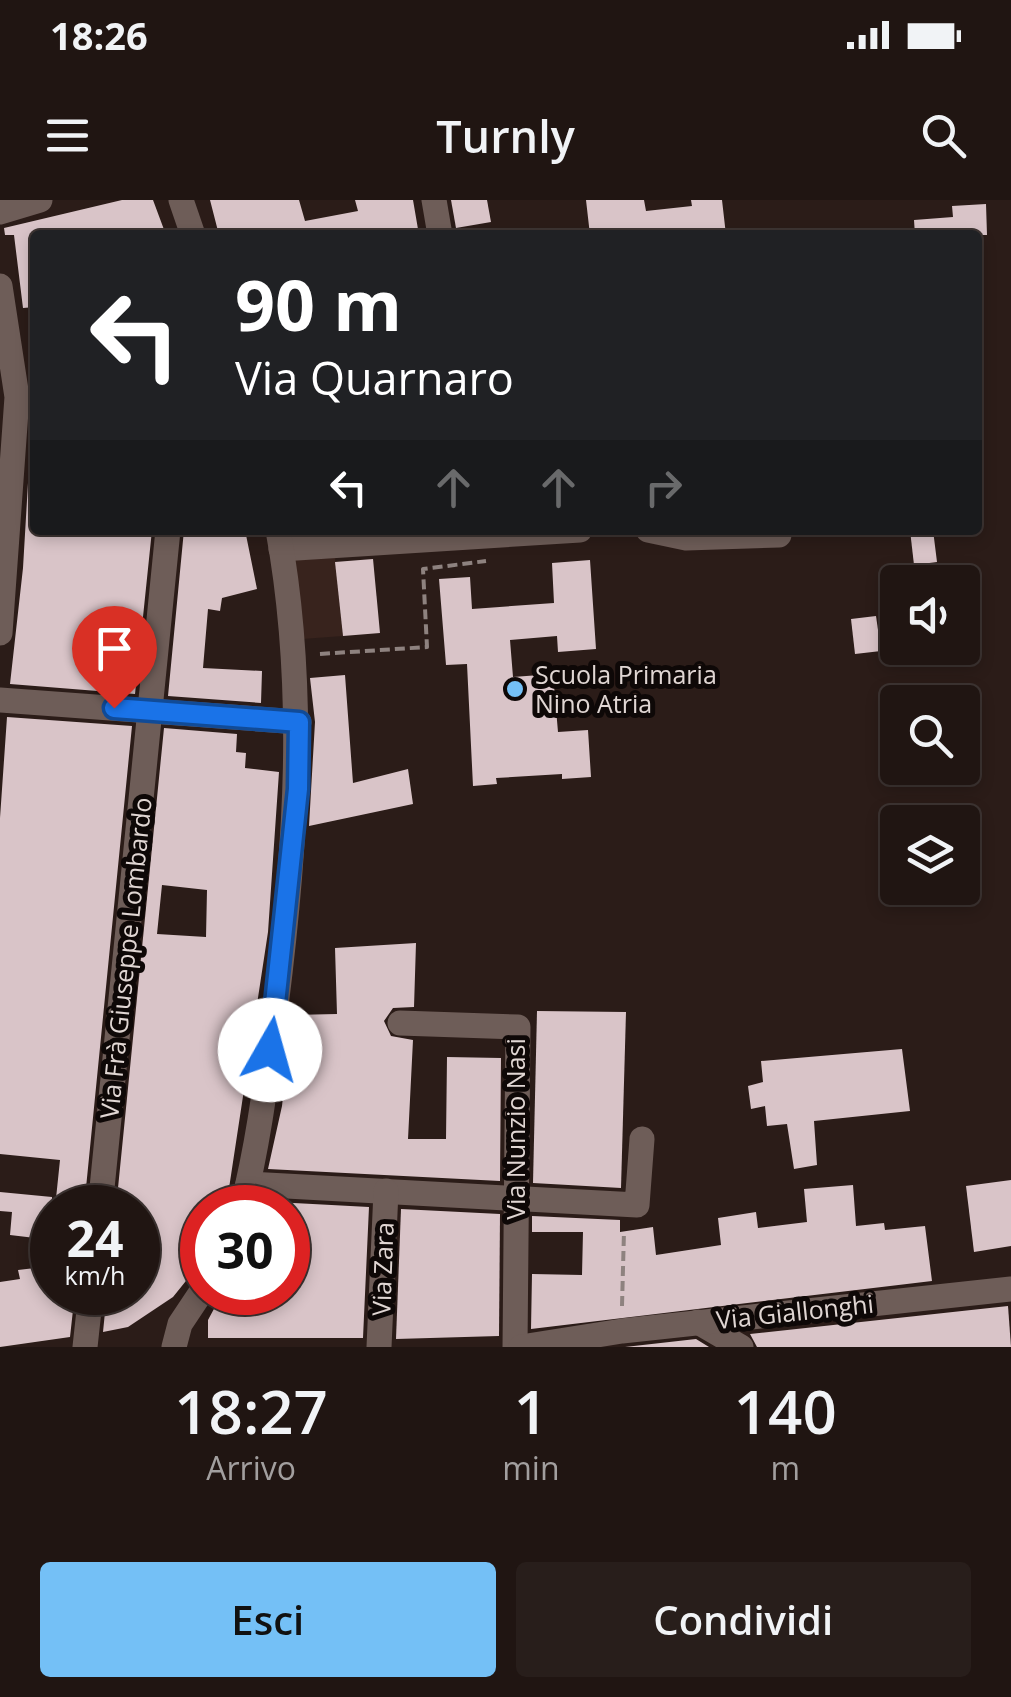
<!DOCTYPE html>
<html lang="it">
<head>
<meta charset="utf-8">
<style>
  body { margin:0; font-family:"Open Sans",sans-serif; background:#281e1b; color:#f1f3f6; height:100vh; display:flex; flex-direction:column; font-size:38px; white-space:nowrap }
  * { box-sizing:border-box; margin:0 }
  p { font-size:32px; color:#a29f9f }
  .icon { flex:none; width:55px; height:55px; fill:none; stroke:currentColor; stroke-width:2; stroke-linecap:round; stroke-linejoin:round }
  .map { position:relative; height:1147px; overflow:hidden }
  .details { display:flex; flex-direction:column; background:#201512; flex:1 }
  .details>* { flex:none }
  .guide { position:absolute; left:30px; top:30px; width:952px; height:305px; border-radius:10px; box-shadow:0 5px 15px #0003,0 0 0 2px #3d3432; background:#202124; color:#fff; overflow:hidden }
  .fabs { position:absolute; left:880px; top:365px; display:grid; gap:20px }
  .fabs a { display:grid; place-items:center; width:100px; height:100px; border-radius:10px; background:#201512; box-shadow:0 5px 15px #0003,0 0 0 2px #3d3432; font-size:50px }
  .speed { position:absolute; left:30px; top:985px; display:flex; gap:20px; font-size:50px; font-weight:700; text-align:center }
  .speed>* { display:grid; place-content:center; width:130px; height:130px; border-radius:50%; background:#201512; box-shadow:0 5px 15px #0003,0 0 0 2px #3d3432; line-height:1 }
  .speed small { font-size:25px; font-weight:400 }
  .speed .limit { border:15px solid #d22; background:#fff; color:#111 }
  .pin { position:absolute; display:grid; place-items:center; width:85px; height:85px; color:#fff; margin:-102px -42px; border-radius:50% 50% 50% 0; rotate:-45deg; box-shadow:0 0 10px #0007 }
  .pin .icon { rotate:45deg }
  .me { position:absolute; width:110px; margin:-55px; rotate:7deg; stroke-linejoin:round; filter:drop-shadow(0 0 8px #0008) }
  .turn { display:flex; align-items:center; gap:35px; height:210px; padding:0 40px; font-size:45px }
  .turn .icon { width:130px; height:130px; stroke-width:2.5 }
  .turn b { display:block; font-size:70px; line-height:85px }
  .lanes { display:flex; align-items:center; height:95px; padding:0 40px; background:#0003; justify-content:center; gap:50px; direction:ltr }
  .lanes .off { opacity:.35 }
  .eta { display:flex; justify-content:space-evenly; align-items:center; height:170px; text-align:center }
  .eta b { font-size:60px; font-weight:600; line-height:70px }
  .button { display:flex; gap:20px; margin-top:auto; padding:20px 40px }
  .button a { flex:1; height:115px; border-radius:10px; background:#74c0f6; color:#111; font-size:40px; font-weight:600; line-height:115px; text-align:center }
  .button a+a { background:#281e1b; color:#f1f3f6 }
  .status { display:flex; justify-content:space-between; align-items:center; height:70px; padding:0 50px; background:#201512; direction:ltr }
  .status svg { height:28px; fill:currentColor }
  header { display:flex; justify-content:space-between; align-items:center; height:130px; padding:0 40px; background:#201512; font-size:45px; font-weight:600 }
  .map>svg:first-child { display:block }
</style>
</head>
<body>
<div class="status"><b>18:26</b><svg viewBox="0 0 49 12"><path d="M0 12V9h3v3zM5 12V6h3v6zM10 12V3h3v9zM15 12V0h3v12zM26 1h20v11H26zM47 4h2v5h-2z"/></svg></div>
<header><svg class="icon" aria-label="menu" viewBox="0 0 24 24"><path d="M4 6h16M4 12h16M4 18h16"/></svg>Turnly<svg class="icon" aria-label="search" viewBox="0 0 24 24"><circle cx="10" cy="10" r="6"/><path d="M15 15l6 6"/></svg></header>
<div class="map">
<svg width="1011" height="1147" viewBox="0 0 1011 1147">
  <rect width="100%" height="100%" fill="#2b1c18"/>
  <!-- built -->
  <polygon fill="#38231d" points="335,358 343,436 302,439 294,360"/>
  <!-- building -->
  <g fill="#d9c4c8" fill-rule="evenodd">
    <polygon points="122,0 153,0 166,35 35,35 35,107 23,108 14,35 5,35 4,28"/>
    <polygon points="210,0 299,0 305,21 358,11 355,0 413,0 419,35 219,35"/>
    <polygon points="451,0 487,0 491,22 456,28"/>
    <polygon points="586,0 644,0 646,11 692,6 691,0 722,0 726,35 590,35"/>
    <polygon points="986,4 987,35 915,35 914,20 953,17 952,6"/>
    <polygon points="32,215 35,330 152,330 135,494 10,484 23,368"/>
    <polygon points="184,330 245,330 257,389 222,398 220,411 208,409 203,468 262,471 261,503 168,496"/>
    <polygon points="910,330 933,330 937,362 914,365"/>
    <polygon points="373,359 380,433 343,436 335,362"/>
    <polygon points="590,360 596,449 558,452 557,436 510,440 513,477 553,474 558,532 588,530 591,577 562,579 562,574 496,578 497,584 473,586 467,464 446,465 439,379 470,377 472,409 554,403 552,363"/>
    <polygon points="876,416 881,451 855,454 851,419"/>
    <polygon points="345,475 353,583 408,569 413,604 309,626 315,522 310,478"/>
    <polygon points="7,517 132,526 84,1008 55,1008 60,960 0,954 0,618"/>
    <path d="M 164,528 L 237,534 L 236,552 L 246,553 L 245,568 L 279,572 L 268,732 L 226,1008 L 202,1008 L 202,1061 L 173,1097 L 128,1127 L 103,1132 L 107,1092 L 138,1092 L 138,1008 L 116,1008 ZM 162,685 L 207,690 L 206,737 L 157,734 Z"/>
    <polygon points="416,743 414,807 393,808 384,821 391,836 413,840 408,939 446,939 447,857 501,858 500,981 268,969 282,906 292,815 337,814 335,748"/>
    <polygon points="537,811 626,812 621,988 533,983"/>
    <polygon points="902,849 910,911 814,921 817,965 794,969 787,924 767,926 765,906 751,909 748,886 763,882 761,861"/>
    <polygon points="1011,980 1011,1046 974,1052 966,986"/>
    <polygon points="853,985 856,1026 884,1023 885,1030 925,1026 932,1081 531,1129 532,1074 582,1075 583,1032 532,1032 532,1016 620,1020 620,1032 653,1027 656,1055 721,1045 718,1018 756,1012 758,1028 807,1022 804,989"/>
    <polygon points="0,992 52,997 52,1040 10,1035 12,1012 0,1011"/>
    <polygon points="275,1002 369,1007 363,1138 208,1138 208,1120 223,1092 288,1092 288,1008 272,1008"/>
    <polygon points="401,1009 500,1014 499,1136 396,1139"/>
    <polygon points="52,1066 52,1092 75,1092 70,1137 0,1147 0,1082 20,1079 18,1070"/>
    <polygon points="1008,1106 1011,1147 757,1147 750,1134"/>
    <polygon points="696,1139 709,1147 625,1147"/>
  </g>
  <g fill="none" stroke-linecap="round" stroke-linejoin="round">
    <!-- path -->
    <g stroke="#8e827f" stroke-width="4" stroke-dasharray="10 5" stroke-linecap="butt">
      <polyline points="320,454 427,447 423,369 486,361"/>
      <polyline points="622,1106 624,1031"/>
    </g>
    <!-- minor -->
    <g stroke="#6e5d58" stroke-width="25">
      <polyline points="181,0 193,35"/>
      <polyline points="434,0 440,35"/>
      <polyline points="0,12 40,0"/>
      <polyline points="0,86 17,197 0,433"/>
      <polyline points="648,330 686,338 779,335"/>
      <polyline points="281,349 580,330"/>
      <polyline points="0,500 299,522"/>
      <polyline points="400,823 518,827 515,1147"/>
      <polyline points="248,984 637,1005 642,939"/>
      <polyline points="100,1008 168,330"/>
      <path d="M 242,1008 C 259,942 267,873 276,806 C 296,647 307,489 278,330"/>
      <polyline points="698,1122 741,1147"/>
      <polyline points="85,1147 91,1092"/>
      <polyline points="174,1147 180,1124 202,1091"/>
      <polyline points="379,1147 386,991"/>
      <polyline points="521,1147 622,1131 1011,1089"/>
    </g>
  </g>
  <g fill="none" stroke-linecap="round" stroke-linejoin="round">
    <defs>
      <polyline id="route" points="114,508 299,522 298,589 270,850"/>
    </defs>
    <!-- route casing -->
    <use href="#route" stroke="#114b97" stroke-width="25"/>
    <!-- route -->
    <use href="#route" stroke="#1a73e8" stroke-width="18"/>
  </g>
  <!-- markers -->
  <circle fill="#74c0f6" stroke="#0e0807" stroke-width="4" cx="515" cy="489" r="10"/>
  <g text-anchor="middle" stroke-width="10" stroke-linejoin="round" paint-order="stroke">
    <!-- poi labels -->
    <g font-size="25" fill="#e0d6d3" stroke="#0e0807" text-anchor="start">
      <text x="535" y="484">Scuola Primaria<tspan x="535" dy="29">Nino Atria</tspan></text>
    </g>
    <!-- street labels -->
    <g font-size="25" fill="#e0d6d3" stroke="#0e0807">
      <text transform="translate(126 758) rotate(-84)" y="9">Via Frà Giuseppe Lombardo</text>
      <text transform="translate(516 929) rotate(-90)" y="9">Via Nunzio Nasi</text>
      <text transform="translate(383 1069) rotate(-88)" y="9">Via Zara</text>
      <text transform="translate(795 1112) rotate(-6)" y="9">Via Giallonghi</text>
    </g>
  </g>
</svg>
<div class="fabs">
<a><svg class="icon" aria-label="sound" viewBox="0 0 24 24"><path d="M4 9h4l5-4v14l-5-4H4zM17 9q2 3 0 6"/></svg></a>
<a><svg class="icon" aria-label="search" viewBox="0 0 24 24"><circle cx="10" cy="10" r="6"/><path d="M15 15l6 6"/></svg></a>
<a><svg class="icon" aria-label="layers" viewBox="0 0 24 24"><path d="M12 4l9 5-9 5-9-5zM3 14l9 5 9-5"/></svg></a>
</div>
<div class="speed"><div>24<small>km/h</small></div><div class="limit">30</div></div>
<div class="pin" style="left:114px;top:508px;background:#d93025"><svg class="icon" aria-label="arrive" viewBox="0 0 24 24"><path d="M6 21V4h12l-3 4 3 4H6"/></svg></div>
<svg class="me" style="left:270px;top:850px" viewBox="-20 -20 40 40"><circle r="19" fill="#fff"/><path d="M0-13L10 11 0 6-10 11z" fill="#1a73e8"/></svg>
<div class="guide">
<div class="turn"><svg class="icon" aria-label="left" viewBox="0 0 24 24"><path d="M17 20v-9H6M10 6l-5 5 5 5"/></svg><div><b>90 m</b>Via Quarnaro</div></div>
<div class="lanes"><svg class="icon" aria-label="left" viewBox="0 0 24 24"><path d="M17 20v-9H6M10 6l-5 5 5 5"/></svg><svg class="icon off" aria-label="ahead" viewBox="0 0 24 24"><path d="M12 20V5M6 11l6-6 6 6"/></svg><svg class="icon off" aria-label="ahead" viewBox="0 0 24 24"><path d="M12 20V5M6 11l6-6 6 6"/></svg><svg class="icon off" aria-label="right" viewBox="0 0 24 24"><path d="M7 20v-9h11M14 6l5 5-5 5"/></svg></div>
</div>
</div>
<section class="details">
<div class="eta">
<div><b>18:27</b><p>Arrivo</p></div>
<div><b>1</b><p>min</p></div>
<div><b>140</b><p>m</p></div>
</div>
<div class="button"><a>Esci</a><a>Condividi</a></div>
</section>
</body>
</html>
